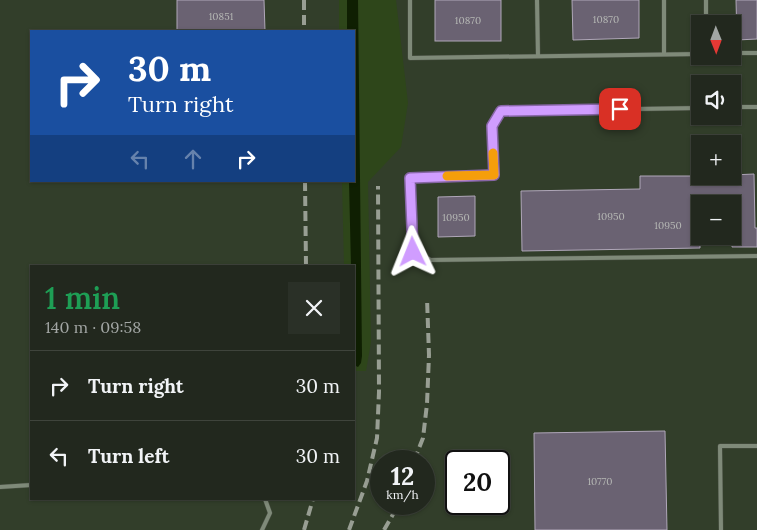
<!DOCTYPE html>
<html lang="en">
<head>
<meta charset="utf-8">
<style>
  body { margin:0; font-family:Lora,serif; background:#2a3027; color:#f1f3f6; height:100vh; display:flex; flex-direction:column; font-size:19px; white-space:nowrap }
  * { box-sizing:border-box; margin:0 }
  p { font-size:16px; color:#a2a6a4 }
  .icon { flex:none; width:28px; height:28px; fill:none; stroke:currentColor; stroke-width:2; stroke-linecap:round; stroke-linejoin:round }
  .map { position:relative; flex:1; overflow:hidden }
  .drawer { position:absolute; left:30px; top:265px; width:325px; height:235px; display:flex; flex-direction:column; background:#22281e; border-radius:0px; box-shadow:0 1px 4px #0004,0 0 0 1px #3f443c }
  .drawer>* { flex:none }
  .banner { position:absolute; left:30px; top:30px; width:325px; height:152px; border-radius:0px; box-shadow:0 1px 4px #0004,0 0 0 1px #3f443c; background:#1a4fa0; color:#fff; overflow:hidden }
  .needle { width:32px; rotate:179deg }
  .buttons { position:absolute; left:691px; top:15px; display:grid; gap:10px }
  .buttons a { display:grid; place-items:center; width:50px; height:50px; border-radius:0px; background:#22281e; box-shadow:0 1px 4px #0004,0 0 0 1px #3f443c; font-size:25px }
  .speed { position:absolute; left:370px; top:450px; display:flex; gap:10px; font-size:25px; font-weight:700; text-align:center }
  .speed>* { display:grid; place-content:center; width:65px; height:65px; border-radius:50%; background:#22281e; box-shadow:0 1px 4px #0004,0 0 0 1px #3f443c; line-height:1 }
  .speed small { font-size:12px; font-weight:400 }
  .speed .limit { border:2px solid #111; border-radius:8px; background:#fff; color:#111 }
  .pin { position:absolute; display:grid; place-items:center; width:42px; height:42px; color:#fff; margin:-21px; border-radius:10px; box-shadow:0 2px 8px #0006 }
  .me { position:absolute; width:55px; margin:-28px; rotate:358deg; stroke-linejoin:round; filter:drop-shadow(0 0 4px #0008) }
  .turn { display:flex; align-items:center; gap:18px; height:105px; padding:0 15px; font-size:22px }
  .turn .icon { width:65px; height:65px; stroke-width:2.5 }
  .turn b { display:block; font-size:35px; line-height:42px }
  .lanes { display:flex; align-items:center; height:48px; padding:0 15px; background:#0003; justify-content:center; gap:25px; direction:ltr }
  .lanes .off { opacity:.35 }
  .round { display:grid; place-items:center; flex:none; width:52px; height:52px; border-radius:0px; background:#2a3027 }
  .summary { display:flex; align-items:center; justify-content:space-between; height:85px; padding:0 15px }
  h1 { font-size:30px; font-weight:600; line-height:38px; color:#1e9e55 }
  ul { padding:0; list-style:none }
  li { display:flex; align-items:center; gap:15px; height:70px; padding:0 15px; border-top:1px solid #3f443c }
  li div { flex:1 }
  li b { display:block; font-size:19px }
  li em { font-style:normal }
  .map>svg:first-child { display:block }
</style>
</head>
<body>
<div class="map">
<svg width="757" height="530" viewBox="0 0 757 530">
  <rect width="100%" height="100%" fill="#2e3628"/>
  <!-- built -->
  <path fill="#323e2a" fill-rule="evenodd" d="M 0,0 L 757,0 L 757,530 L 0,530 ZM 700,24 L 732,24 L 732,56 L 700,56 ZM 31,31 L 354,31 L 354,181 L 31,181 ZM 700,84 L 732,84 L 732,116 L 700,116 ZM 700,144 L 732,144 L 732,176 L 700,176 ZM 700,204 L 732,204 L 732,236 L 700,236 ZM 31,266 L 354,266 L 354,499 L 31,499 ZM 381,461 L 424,461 L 424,504 L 381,504 ZM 456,461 L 499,461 L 499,504 L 456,504 Z"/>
  <!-- green -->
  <polygon fill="#2e461a" points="339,0 396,0 408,103 401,147 368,182 371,342 366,371 354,371 354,266 344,266 342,181 354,181 354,31 339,31"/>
  <!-- water -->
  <polygon fill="#0f1f02" points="347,0 358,0 362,356 361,363 358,367 354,365 354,266 351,266 349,181 354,181 354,31 347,31"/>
  <!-- building -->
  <g fill="#6a6272" stroke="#b0a7b9">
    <polygon points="177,0 264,0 265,31 177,31"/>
    <rect x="435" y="0" width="66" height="41"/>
    <polygon points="572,0 639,0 639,38 573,40"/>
    <polygon points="736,0 757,0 757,39 737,40"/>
    <polygon points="754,174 755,228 757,228 757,247 732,247 732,204 700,204 700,248 522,251 521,191 640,189 640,176 732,176 732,175"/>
    <polygon points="475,196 475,236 438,237 438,197"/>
    <polygon points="665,431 667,530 535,530 534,433"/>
  </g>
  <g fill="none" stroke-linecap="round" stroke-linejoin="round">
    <defs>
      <g id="lane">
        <polyline points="410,0 410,58 700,54"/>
        <polyline points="537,0 538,56"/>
        <polyline points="664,0 664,54"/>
        <polyline points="706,0 706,24"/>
        <polyline points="732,53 757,53"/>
        <polyline points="732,107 757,107"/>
        <polyline points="700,108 501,111 492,126 494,175 411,178 413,252 431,260 757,256"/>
        <polyline points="0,487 31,485"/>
        <polyline points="262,530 270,513 265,499"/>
        <polyline points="721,530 720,446 757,446"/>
      </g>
    </defs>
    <!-- lane casing -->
    <use href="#lane" stroke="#4a5144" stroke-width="5"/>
    <!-- lane -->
    <use href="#lane" stroke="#7f8a79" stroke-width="4"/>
    <!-- rail -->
    <g stroke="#989e93" stroke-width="4" stroke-dasharray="10 5" stroke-linecap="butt">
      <polyline points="304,0 304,31"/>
      <polyline points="305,181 306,266"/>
      <polyline points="414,461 423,438 427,404 429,355 427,298"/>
      <polyline points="304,530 313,499"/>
      <polyline points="349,530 367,481 377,438 379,392 378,186"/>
      <polyline points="384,530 399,504"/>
    </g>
  </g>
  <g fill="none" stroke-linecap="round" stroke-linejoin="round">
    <defs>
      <polyline id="route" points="413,252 410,178 494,175 492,126 501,111 620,109"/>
    </defs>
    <!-- route casing -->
    <use href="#route" stroke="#8766a6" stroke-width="12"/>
    <!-- route -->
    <use href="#route" stroke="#d09dff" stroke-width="9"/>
    <!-- slow -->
    <polyline stroke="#f59e0b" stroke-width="9" points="447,176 494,175 493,153"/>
  </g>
  <g text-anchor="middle" stroke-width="5" stroke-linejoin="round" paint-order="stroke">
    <!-- number labels -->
    <g font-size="10" fill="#b5b7b4">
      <text x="221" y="20">10851</text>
      <text x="606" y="23">10870</text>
      <text x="468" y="24">10870</text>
      <text x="611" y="220">10950</text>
      <text x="456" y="221">10950</text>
      <text x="668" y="229">10950</text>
      <text x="600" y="485">10770</text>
    </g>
  </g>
</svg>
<div class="buttons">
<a><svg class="needle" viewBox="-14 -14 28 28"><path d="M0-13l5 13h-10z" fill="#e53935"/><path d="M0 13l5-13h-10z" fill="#a2a6a4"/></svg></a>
<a><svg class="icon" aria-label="sound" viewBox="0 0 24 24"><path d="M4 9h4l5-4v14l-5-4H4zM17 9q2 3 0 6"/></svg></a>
<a>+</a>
<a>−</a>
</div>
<div class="speed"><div>12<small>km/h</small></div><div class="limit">20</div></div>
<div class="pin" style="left:620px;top:109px;background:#d93025"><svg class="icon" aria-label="arrive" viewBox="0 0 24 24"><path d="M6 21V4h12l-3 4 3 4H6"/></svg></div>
<svg class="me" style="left:413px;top:252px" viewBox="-20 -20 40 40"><path d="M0-17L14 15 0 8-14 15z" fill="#d09dff" stroke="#fff" stroke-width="4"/></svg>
<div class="banner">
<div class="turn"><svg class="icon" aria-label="right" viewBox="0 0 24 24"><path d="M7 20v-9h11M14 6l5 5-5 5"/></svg><div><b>30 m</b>Turn right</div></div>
<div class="lanes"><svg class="icon off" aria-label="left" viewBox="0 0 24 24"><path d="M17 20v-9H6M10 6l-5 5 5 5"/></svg><svg class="icon off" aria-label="ahead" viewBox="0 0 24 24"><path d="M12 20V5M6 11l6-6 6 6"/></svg><svg class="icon" aria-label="right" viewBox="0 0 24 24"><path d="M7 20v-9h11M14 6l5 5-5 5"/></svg></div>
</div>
<section class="drawer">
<div class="summary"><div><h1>1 min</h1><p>140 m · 09:58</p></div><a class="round"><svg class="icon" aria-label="close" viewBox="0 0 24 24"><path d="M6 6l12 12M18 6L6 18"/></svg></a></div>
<ul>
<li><svg class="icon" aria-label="right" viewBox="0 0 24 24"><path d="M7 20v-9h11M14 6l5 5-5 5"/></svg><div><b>Turn right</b></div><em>30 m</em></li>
<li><svg class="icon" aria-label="left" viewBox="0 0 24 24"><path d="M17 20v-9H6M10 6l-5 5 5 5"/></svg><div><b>Turn left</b></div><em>30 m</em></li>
</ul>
</section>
</div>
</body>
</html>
